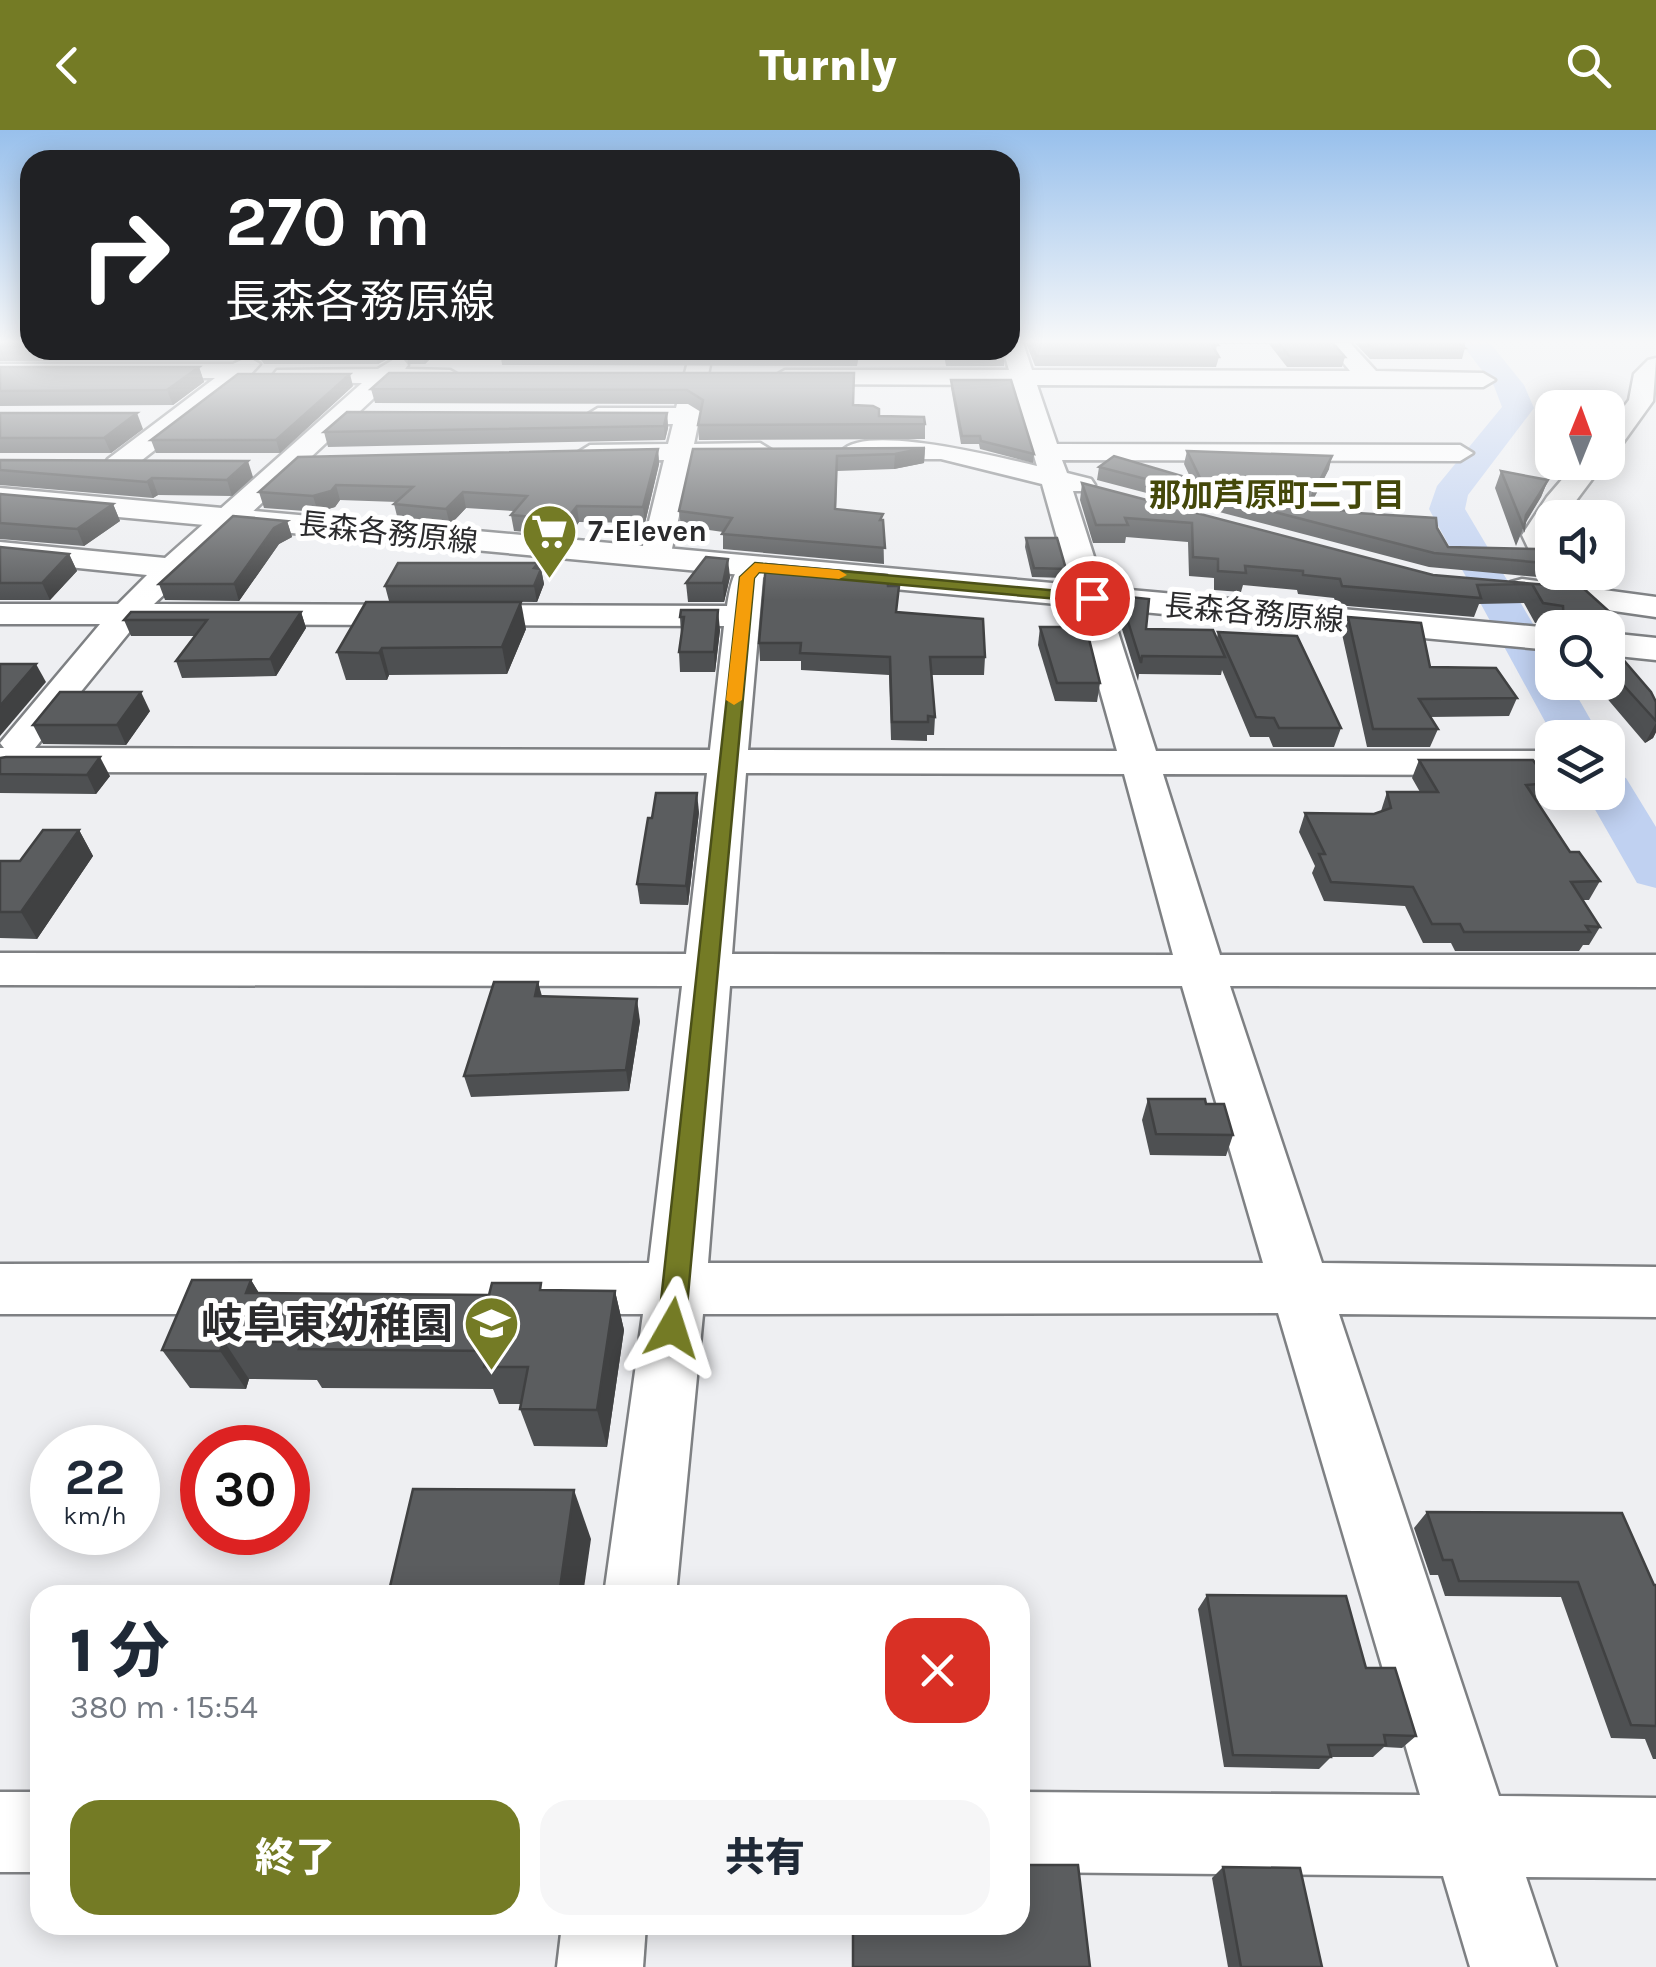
<!DOCTYPE html>
<html lang="ja">
<head>
<meta charset="utf-8">
<style>
  body { margin:0; font-family:Karla,"Noto Sans JP",sans-serif; background:#f6f6f7; color:#1f2937; height:100vh; display:flex; flex-direction:column; font-size:38px; white-space:nowrap }
  * { box-sizing:border-box; margin:0 }
  p { font-size:32px; color:#747a83 }
  .icon { flex:none; width:55px; height:55px; fill:none; stroke:currentColor; stroke-width:2; stroke-linecap:round; stroke-linejoin:round }
  .map { position:relative; flex:1; overflow:hidden }
  .drawer { position:absolute; left:30px; top:1455px; width:1000px; height:350px; display:flex; flex-direction:column; background:#fff; border-radius:30px; box-shadow:0 5px 25px #0003 }
  .drawer>* { flex:none }
  .banner { position:absolute; left:20px; top:20px; width:1000px; height:210px; border-radius:30px; box-shadow:0 5px 25px #0003; background:#202124; color:#fff; overflow:hidden }
  .needle { width:65px; rotate:1deg }
  .buttons { position:absolute; left:1535px; top:260px; display:grid; gap:20px }
  .buttons a { display:grid; place-items:center; width:90px; height:90px; border-radius:20px; background:#fff; box-shadow:0 5px 25px #0003; font-size:50px }
  .speed { position:absolute; left:30px; top:1295px; display:flex; gap:20px; font-size:50px; font-weight:700; text-align:center }
  .speed>* { display:grid; place-content:center; width:130px; height:130px; border-radius:50%; background:#fff; box-shadow:0 5px 25px #0003; line-height:1 }
  .speed small { font-size:25px; font-weight:400 }
  .speed .limit { border:15px solid #d22; background:#fff; color:#111 }
  .pin { position:absolute; display:grid; place-items:center; width:85px; height:85px; color:#fff; margin:-42px; border:5px solid #fff; border-radius:50%; box-shadow:0 2px 10px #0007 }
  .me { position:absolute; width:110px; margin:-55px; rotate:6deg; stroke-linejoin:round; filter:drop-shadow(0 0 8px #0008) }
  .turn { display:flex; align-items:center; gap:35px; height:210px; padding:0 40px; font-size:45px }
  .turn .icon { width:130px; height:130px; stroke-width:2.5 }
  .turn b { display:block; font-size:70px; line-height:85px }
  .round { display:grid; place-items:center; flex:none; width:105px; height:105px; border-radius:30px; background:#f6f6f7 }
  .headline { display:flex; align-items:center; justify-content:space-between; height:170px; padding:0 40px }
  h1 { font-size:60px; font-weight:800; line-height:75px }
  .button { display:flex; gap:20px; margin-top:auto; padding:20px 40px }
  .button a { flex:1; height:115px; border-radius:30px; background:#747b25; color:#fff; font-size:40px; font-weight:800; line-height:115px; text-align:center }
  .button a+a { background:#f6f6f7; color:#1f2937 }
  header { display:flex; justify-content:space-between; align-items:center; height:130px; padding:0 40px; background:#747b25; color:#fff; font-size:45px; font-weight:800 }
  .map>svg:first-child { display:block }
</style>
</head>
<body>
<header><svg class="icon" aria-label="back" viewBox="0 0 24 24"><path d="M15 5l-7 7 7 7"/></svg>Turnly<svg class="icon" aria-label="search" viewBox="0 0 24 24"><circle cx="10" cy="10" r="6"/><path d="M15 15l6 6"/></svg></header>
<div class="map">
<svg width="1656" height="1837" viewBox="0 0 1656 1837">
  <rect width="100%" height="100%" fill="#eeeff2"/>
  <g fill="none" stroke-linecap="round" stroke-linejoin="round">
    <!-- river -->
    <g fill="#c0d1f1" fill-rule="evenodd">
      <polygon points="1461,213 1490,213 1524,255 1534,278 1468,365 1465,379 1552,526 1552,552 1569,552 1601,608 1554,608 1429,379 1437,356 1502,277 1494,256"/>
      <polygon points="1608,644 1626,648 1656,697 1656,758 1637,753 1585,662 1608,662"/>
    </g>
    <defs>
      <g id="minor">
        <path d="M 1010,213 L 1023,213 L 1032,240 L 1350,241 L 1327,213 L 1350,213 L 1376,241 L 1483,243 L 1495,250 L 1483,257 L 1037,255 L 1057,314 L 1460,315 L 1473,323 L 1460,331 L 1062,330 L 1067,343 L 1091,349 L 1095,355 L 1091,361 L 1073,361 L 1156,621 L 1552,621 L 1552,645 L 1163,644 L 1220,825 L 1656,825 L 1656,857 L 1230,856 L 1322,1133 L 1656,1137 L 1656,1187 L 1339,1184 L 1499,1666 L 1656,1668 L 1656,1748 L 1526,1747 L 1556,1837 L 1470,1837 L 1443,1746 L 1020,1742 L 1020,1662 L 1420,1665 L 1278,1183 L 703,1184 L 676,1465 L 604,1465 L 643,1184 L 0,1184 L 0,1134 L 649,1133 L 682,856 L 0,855 L 0,823 L 686,824 L 707,643 L 0,642 L 0,618 L 4,618 L 0,613 L 100,494 L 0,494 L 0,474 L 118,474 L 147,445 L 0,430 L 0,412 L 165,428 L 362,253 L 285,252 L 277,250 L 273,245 L 277,240 L 378,239 L 396,228 L 404,230 L 408,235 L 405,239 L 450,240 L 462,247 L 450,254 L 390,253 L 154,474 L 727,476 C 731,452 735,423 766,430 L 771,437 L 763,448 L 748,620 L 1117,621 L 1042,354 L 941,329 L 855,329 L 842,321 C 865,293 1002,328 1037,336 L 1013,255 L 785,254 L 773,247 L 785,240 L 1009,240 L 1003,220 L 1010,220 ZM 136,494 L 724,496 L 710,620 L 35,618 ZM 746,643 L 1124,644 L 1173,825 L 732,824 ZM 730,856 L 1182,856 L 1263,1133 L 708,1133 Z"/>
        <polygon points="691,220 713,220 694,314 760,313 773,321 760,329 691,330 670,428 666,435 644,435 640,428 664,330 590,331 577,323 590,315 668,314 673,294 598,294 585,286 598,278 676,278"/>
        <polygon points="248,227 260,234 249,246 128,341 108,341 104,335 108,329 215,248 0,248 0,234 233,234"/>
        <polygon points="1656,228 1653,271 1617,321 1608,323 1608,298 1629,270 1634,244 1648,230"/>
        <polygon points="1577,332 1605,332 1563,388 1552,388 1552,442 1565,442 1552,447 1541,445 1522,405 1547,367"/>
        <polygon points="1522,449 1656,467 1656,487 1511,466 1506,459 1511,452"/>
        <rect x="0" y="1662" width="40" height="80"/>
        <polygon points="562,1795 646,1795 643,1837 557,1837"/>
      </g>
      <g id="major">
        <polygon points="0,358 1552,498 1552,520 0,376"/>
        <polygon points="1608,503 1656,508 1656,530 1608,525"/>
      </g>
    </defs>
    <!-- minor casing -->
    <use href="#minor" stroke="#7e8083" stroke-width="5"/>
    <!-- major casing -->
    <use href="#major" stroke="#7e8083" stroke-width="5"/>
    <!-- minor -->
    <use href="#minor" fill="#fff" fill-rule="evenodd"/>
    <!-- major -->
    <use href="#major" fill="#fff" fill-rule="evenodd"/>
  </g>
  <!-- wall -->
  <g fill="#4e5052">
    <polygon points="0,213 30,213 30,220 439,220 425,234 408,234 407,228 397,224 378,234 264,234 259,227 249,223 232,230 0,231"/>
    <polygon points="1026,213 1333,213 1345,227 1342,237 1287,237 1269,214 1217,214 1216,222 1219,227 1216,237 1035,236"/>
    <polygon points="1355,213 1465,213 1465,218 1462,229 1370,229"/>
    <polygon points="500,220 860,220 857,236 502,235"/>
    <polygon points="943,220 1004,220 1004,236 946,236"/>
    <polygon points="0,237 199,237 204,252 173,275 0,276"/>
    <polygon points="854,243 854,275 879,286 925,294 925,309 699,310 698,295 701,282 688,274 375,273 371,259"/>
    <polygon points="951,250 1034,324 1033,333 980,319 979,314 961,314 951,258"/>
    <polygon points="353,256 280,323 156,323 151,310"/>
    <polygon points="0,283 143,299 111,323 0,323"/>
    <polygon points="667,283 668,298 665,310 328,317 324,302"/>
    <polygon points="925,318 924,333 894,339 837,341 836,379 883,390 884,434 723,419 723,402 681,396 679,381 693,319"/>
    <polygon points="658,319 659,334 645,393 579,392 569,406 514,401 511,385 514,381 466,378 450,395 398,390 394,374 397,372 340,370 335,377 318,382 264,378 259,362"/>
    <polygon points="1187,321 1329,339 1311,374 1437,398 1448,417 1544,433 1538,447 1429,437 1097,350 1099,337 1191,349 1184,334"/>
    <polygon points="0,330 253,347 232,366 158,365 153,368 0,355"/>
    <polygon points="1501,341 1548,350 1541,367 1525,394 1516,416 1495,358"/>
    <polygon points="1082,353 1433,445 1583,458 1612,484 1615,520 1651,562 1656,572 1656,602 1653,608 1645,613 1593,552 1608,552 1608,498 1555,498 1555,495 1535,493 1524,473 1479,474 1474,487 1336,475 1334,468 1298,464 1297,460 1243,455 1241,462 1214,460 1214,448 1189,446 1188,412 1126,407 1125,413 1093,413 1080,370"/>
    <polygon points="0,364 113,374 120,391 84,416 0,409"/>
    <polygon points="287,391 292,407 279,414 239,471 165,470 159,454"/>
    <polygon points="1026,408 1066,439 1065,448 1032,447 1025,417"/>
    <polygon points="0,417 69,424 77,441 50,470 0,470"/>
    <polygon points="538,433 539,439 541,439 544,454 537,472 389,471 385,456"/>
    <polygon points="730,447 724,472 688,472 686,453"/>
    <polygon points="888,456 897,482 985,527 984,545 932,545 935,587 934,605 927,605 927,611 891,610 889,545 801,540 801,531 760,531 759,513"/>
    <polygon points="1120,466 1146,499 1217,508 1218,502 1341,598 1334,617 1273,617 1269,607 1250,607 1222,540 1221,545 1139,544 1138,551 1117,483"/>
    <polygon points="681,480 720,500 715,542 680,542 679,522 681,505 680,487"/>
    <polygon points="301,482 306,498 276,546 182,548 176,531 195,506 131,506 124,490"/>
    <polygon points="1348,487 1430,537 1517,568 1509,586 1430,587 1438,599 1430,617 1367,617 1342,504"/>
    <polygon points="1040,497 1100,553 1097,572 1055,571 1038,515"/>
    <polygon points="526,499 507,544 389,545 387,550 346,550 337,522"/>
    <polygon points="150,581 126,615 43,614 33,595"/>
    <polygon points="0,628 110,646 96,664 0,663"/>
    <polygon points="1419,630 1549,653 1540,672 1537,672 1570,722 1600,751 1589,770 1583,770 1600,797 1589,815 1583,815 1579,821 1455,821 1451,813 1423,813 1405,776 1324,771 1312,743 1315,736 1299,702 1305,683 1374,684 1381,681 1387,662 1420,662 1412,648"/>
    <polygon points="699,682 688,775 640,774 637,754"/>
    <polygon points="79,700 93,726 37,809 0,808 0,731 20,731"/>
    <polygon points="538,852 542,866 640,891 629,961 471,967 464,946"/>
    <polygon points="1148,969 1206,974 1233,1005 1226,1026 1150,1025 1142,990"/>
    <polygon points="251,1150 259,1163 489,1165 544,1160 615,1161 624,1200 607,1317 534,1316 520,1279 521,1274 499,1274 493,1259 322,1258 317,1250 249,1249 246,1259 190,1258 162,1220"/>
    <polygon points="1427,1382 1656,1455 1656,1629 1653,1629 1645,1609 1611,1608 1561,1467 1445,1466 1438,1445 1430,1445 1414,1398"/>
    <polygon points="1207,1465 1366,1538 1416,1606 1402,1618 1384,1617 1373,1627 1331,1627 1319,1639 1224,1637 1198,1479"/>
    <polygon points="1223,1737 1322,1837 1228,1837 1212,1748"/>
  </g>
  <!-- shaded-wall -->
  <g fill="#404142">
    <polygon points="229,220 248,220 249,223 232,230"/>
    <polygon points="375,220 396,220 397,224 378,234"/>
    <polygon points="422,220 439,220 425,234"/>
    <polygon points="199,237 204,252 173,275 167,260"/>
    <polygon points="350,244 353,256 280,323 276,310"/>
    <polygon points="137,283 143,299 111,323 104,308"/>
    <polygon points="667,283 668,298 665,310 664,296"/>
    <polygon points="925,318 924,333 894,339 895,324"/>
    <polygon points="658,319 659,334 645,393 643,377"/>
    <polygon points="1332,326 1329,339 1304,387 1308,374"/>
    <polygon points="248,331 253,347 232,366 227,350"/>
    <polygon points="152,348 158,365 153,368 147,352"/>
    <polygon points="1548,350 1541,367 1523,396 1526,385"/>
    <polygon points="336,355 340,370 335,377 318,382 313,366"/>
    <polygon points="463,362 466,378 450,395 446,379"/>
    <polygon points="113,374 120,391 84,416 77,399"/>
    <polygon points="577,376 579,392 569,406 566,390"/>
    <polygon points="287,391 292,407 279,414 239,471 234,454 274,398"/>
    <polygon points="69,424 77,441 50,470 42,453"/>
    <polygon points="728,429 730,447 724,472 723,453"/>
    <polygon points="538,433 540,443 541,439 544,454 537,472 534,456 534,438"/>
    <polygon points="521,472 526,499 507,544 502,517"/>
    <polygon points="718,480 720,500 715,542 714,522"/>
    <polygon points="301,482 306,498 276,546 270,529"/>
    <polygon points="382,518 389,545 387,550 379,523"/>
    <polygon points="36,534 46,552 0,606 0,576"/>
    <polygon points="141,562 150,581 126,615 117,595"/>
    <polygon points="1656,593 1656,602 1653,608 1645,613"/>
    <polygon points="100,627 110,646 96,664 87,645"/>
    <polygon points="697,663 699,682 688,775 686,756"/>
    <polygon points="79,700 93,726 37,809 21,782"/>
    <polygon points="538,852 543,873 535,866"/>
    <polygon points="637,869 640,891 629,961 626,940"/>
    <polygon points="251,1150 275,1190 246,1163"/>
    <polygon points="615,1161 624,1200 607,1317 597,1280"/>
    <polygon points="224,1211 249,1249 246,1259 220,1221"/>
    <polygon points="574,1360 591,1409 583,1465 559,1465"/>
  </g>
  <!-- building -->
  <g fill="#5b5d5f" stroke="#404142" stroke-width="2.5">
    <rect x="0" y="213" width="30" height="4"/>
    <polygon points="1031,213 1216,213 1218,215 1212,215 1219,227 1036,226"/>
    <polygon points="1279,213 1333,213 1345,227 1290,227"/>
    <polygon points="1368,213 1465,213 1460,214 1465,218 1373,219"/>
    <polygon points="500,220 858,220 858,221"/>
    <polygon points="946,220 1004,220 1005,226 947,226"/>
    <polygon points="0,237 199,237 167,260 0,261"/>
    <polygon points="389,243 854,243 853,275 873,276 879,279 879,286 924,287 925,294 698,295 703,270 687,260 371,259"/>
    <polygon points="238,244 350,244 276,310 151,310"/>
    <polygon points="951,250 1011,250 1034,324 981,311 980,306 962,306"/>
    <polygon points="347,282 667,283 664,296 324,302"/>
    <polygon points="0,283 137,283 104,308 0,308"/>
    <polygon points="925,318 895,324 837,326 835,379 883,384 880,390 883,390 885,418 722,404 732,388 679,381 693,319"/>
    <polygon points="658,319 643,377 577,376 566,390 511,385 527,366 463,362 446,379 394,374 413,357 336,355 331,361 313,366 259,362 298,327"/>
    <polygon points="1187,321 1332,326 1308,374 1357,383 1436,388 1437,398 1448,417 1537,419 1544,433 1434,423 1099,337 1114,326 1202,352"/>
    <polygon points="0,330 248,331 227,350 152,348 147,352 0,340"/>
    <polygon points="1501,341 1548,350 1526,385 1524,398"/>
    <polygon points="1082,353 1433,445 1583,458 1612,484 1615,520 1651,562 1656,572 1656,591 1608,538 1608,498 1564,498 1563,476 1543,473 1532,454 1477,455 1481,468 1342,456 1340,449 1303,445 1303,441 1245,436 1246,443 1218,441 1218,429 1193,427 1192,393 1125,388 1128,395 1096,395"/>
    <polygon points="0,364 113,374 77,399 0,393"/>
    <polygon points="233,386 287,391 274,398 234,454 159,454"/>
    <polygon points="1026,408 1057,408 1066,439 1034,438"/>
    <polygon points="0,417 69,424 42,453 0,453"/>
    <polygon points="706,427 728,429 723,453 686,453"/>
    <polygon points="398,433 538,433 534,438 541,439 534,456 385,456"/>
    <polygon points="766,434 887,445 888,456 899,456 896,482 983,489 985,527 930,527 935,587 928,586 928,592 892,592 890,527 800,523 801,513 759,513"/>
    <polygon points="1120,466 1149,469 1146,499 1213,500 1225,527 1142,526 1141,533"/>
    <polygon points="366,472 521,472 502,517 382,518 379,523 337,522"/>
    <polygon points="681,480 718,480 714,522 679,522 684,487 680,487"/>
    <polygon points="131,482 301,482 270,529 176,531 207,490 124,490"/>
    <polygon points="1348,487 1421,493 1430,537 1496,538 1517,568 1419,569 1438,599 1373,599"/>
    <polygon points="1040,497 1086,497 1100,553 1057,553"/>
    <polygon points="1218,502 1297,506 1341,598 1279,598 1274,588 1256,587"/>
    <polygon points="0,534 36,534 0,576"/>
    <polygon points="60,562 141,562 117,595 33,595"/>
    <polygon points="6,627 100,627 87,645 0,644 0,628"/>
    <polygon points="1419,630 1533,630 1549,653 1526,655 1570,722 1579,722 1600,751 1571,752 1600,797 1586,796 1590,802 1464,802 1460,794 1432,794 1413,757 1331,752 1319,724 1325,724 1305,683 1374,684 1391,678 1387,662 1438,662"/>
    <polygon points="656,663 697,663 686,756 637,754 648,688 652,688"/>
    <polygon points="43,700 79,700 21,782 0,782 0,731 20,731"/>
    <polygon points="494,852 538,852 535,866 637,869 626,940 464,946"/>
    <polygon points="1148,969 1205,969 1206,974 1224,974 1233,1005 1156,1004"/>
    <polygon points="192,1150 251,1150 246,1163 489,1165 492,1153 541,1153 540,1160 615,1161 597,1280 520,1279 528,1237 484,1237 488,1221 299,1219 302,1212 224,1211 220,1221 162,1220"/>
    <polygon points="413,1359 574,1360 559,1465 388,1465"/>
    <polygon points="1427,1382 1622,1383 1654,1455 1656,1455 1656,1596 1631,1595 1578,1452 1459,1451 1452,1430 1443,1430"/>
    <polygon points="1207,1465 1346,1466 1366,1538 1395,1538 1416,1606 1384,1605 1386,1615 1328,1615 1331,1627 1233,1625"/>
    <polygon points="1020,1735 1078,1735 1090,1837 853,1837 853,1795 1020,1795"/>
    <polygon points="1223,1737 1300,1738 1322,1837 1241,1837"/>
  </g>
  <!-- sky -->
  <linearGradient id="sky" x2="0" y2="1"><stop stop-color="#98c0ec"/><stop offset="0.45" stop-color="#f7f8f9"/><stop offset="1" stop-color="#f7f8f9" stop-opacity="0"/></linearGradient>
  <rect width="1656" height="470" fill="url(#sky)"/>
  <!-- route -->
  <polygon fill="#747b25" stroke="#4b5018" stroke-width="2.5" points="755,433 1092,464 1099,468 1092,472 759,442 754,448 685,1198 681,1207 672,1211 662,1207 658,1198 740,447"/>
  <!-- slow -->
  <polygon fill="#f59e0b" points="755,433 839,440 847,445 839,449 759,442 754,448 742,570 734,575 726,570 740,447"/>
  <!-- icons -->
  <defs>
    <symbol id="supermarket-pin" viewBox="-11 -11 22 30"><path d="M0 17L-7.5 6A9.5 9.5 0 1 1 7.5 6Z" fill="#747b25" stroke="#fff"/><path d="M-6-5.5h2.5l.6 2H6L4.5 2H-2.5L-4.4-4H-6ZM-1.5 3.2a1.3 1.3 0 1 0 .1 0ZM3 3.2a1.3 1.3 0 1 0 .1 0Z" fill="#fff"/></symbol>
    <symbol id="school-pin" viewBox="-11 -11 22 30"><path d="M0 17L-7.5 6A9.5 9.5 0 1 1 7.5 6Z" fill="#747b25" stroke="#fff"/><path d="M0-5L7-2L0 1L-7-2ZM-4 1L0 2.5L4 1V4Q0 6-4 4Z" fill="#fff"/></symbol>
  </defs>
  <g fill-rule="evenodd">
    <use href="#supermarket-pin" x="518" y="370" width="63" height="86"/>
    <use href="#school-pin" x="460" y="1162" width="63" height="86"/>
  </g>
  <g text-anchor="middle" stroke-width="10" stroke-linejoin="round" paint-order="stroke">
    <!-- far-poi labels -->
    <g font-size="30" font-weight="bold" fill="#2b2b2d" stroke="#fff" text-anchor="start">
      <text x="588" y="411">7-Eleven</text>
    </g>
    <!-- far-street labels -->
    <g font-size="30" fill="#2b2b2d" stroke="#fff">
      <text transform="translate(388 403) rotate(6)" y="10">長森各務原線</text>
      <text transform="translate(1254 483) rotate(5)" y="10">長森各務原線</text>
    </g>
    <!-- far-neighbourhood labels -->
    <g font-size="32" font-weight="bold" fill="#44480a" stroke="#fff">
      <text x="1277" y="376">那加芦原町二丁目</text>
    </g>
    <!-- near-poi labels -->
    <g font-size="42" font-weight="bold" fill="#2b2b2d" stroke="#fff" text-anchor="end">
      <text x="453" y="1208">岐阜東幼稚園</text>
    </g>
  </g>
</svg>
<div class="buttons">
<a><svg class="needle" viewBox="-14 -14 28 28"><path d="M0-13l5 13h-10z" fill="#e53935"/><path d="M0 13l5-13h-10z" fill="#747a83"/></svg></a>
<a><svg class="icon" aria-label="sound" viewBox="0 0 24 24"><path d="M4 9h4l5-4v14l-5-4H4zM17 9q2 3 0 6"/></svg></a>
<a><svg class="icon" aria-label="search" viewBox="0 0 24 24"><circle cx="10" cy="10" r="6"/><path d="M15 15l6 6"/></svg></a>
<a><svg class="icon" aria-label="layers" viewBox="0 0 24 24"><path d="M12 4l9 5-9 5-9-5zM3 14l9 5 9-5"/></svg></a>
</div>
<div class="speed"><div>22<small>km/h</small></div><div class="limit">30</div></div>
<div class="pin" style="left:1092px;top:468px;background:#d93025"><svg class="icon" aria-label="arrive" viewBox="0 0 24 24"><path d="M6 21V4h12l-3 4 3 4H6"/></svg></div>
<svg class="me" style="left:672px;top:1198px" viewBox="-20 -20 40 40"><path d="M0-17L14 15 0 8-14 15z" fill="#747b25" stroke="#fff" stroke-width="4"/></svg>
<div class="banner">
<div class="turn"><svg class="icon" aria-label="right" viewBox="0 0 24 24"><path d="M7 20v-9h11M14 6l5 5-5 5"/></svg><div><b>270 m</b>長森各務原線</div></div>
</div>
<section class="drawer">
<div class="headline"><div><h1>1 分</h1><p>380 m · 15:54</p></div><a class="round" style="background:#d93025;color:#fff"><svg class="icon" aria-label="close" viewBox="0 0 24 24"><path d="M6 6l12 12M18 6L6 18"/></svg></a></div>
<div class="button"><a>終了</a><a>共有</a></div>
</section>
</div>
</body>
</html>
